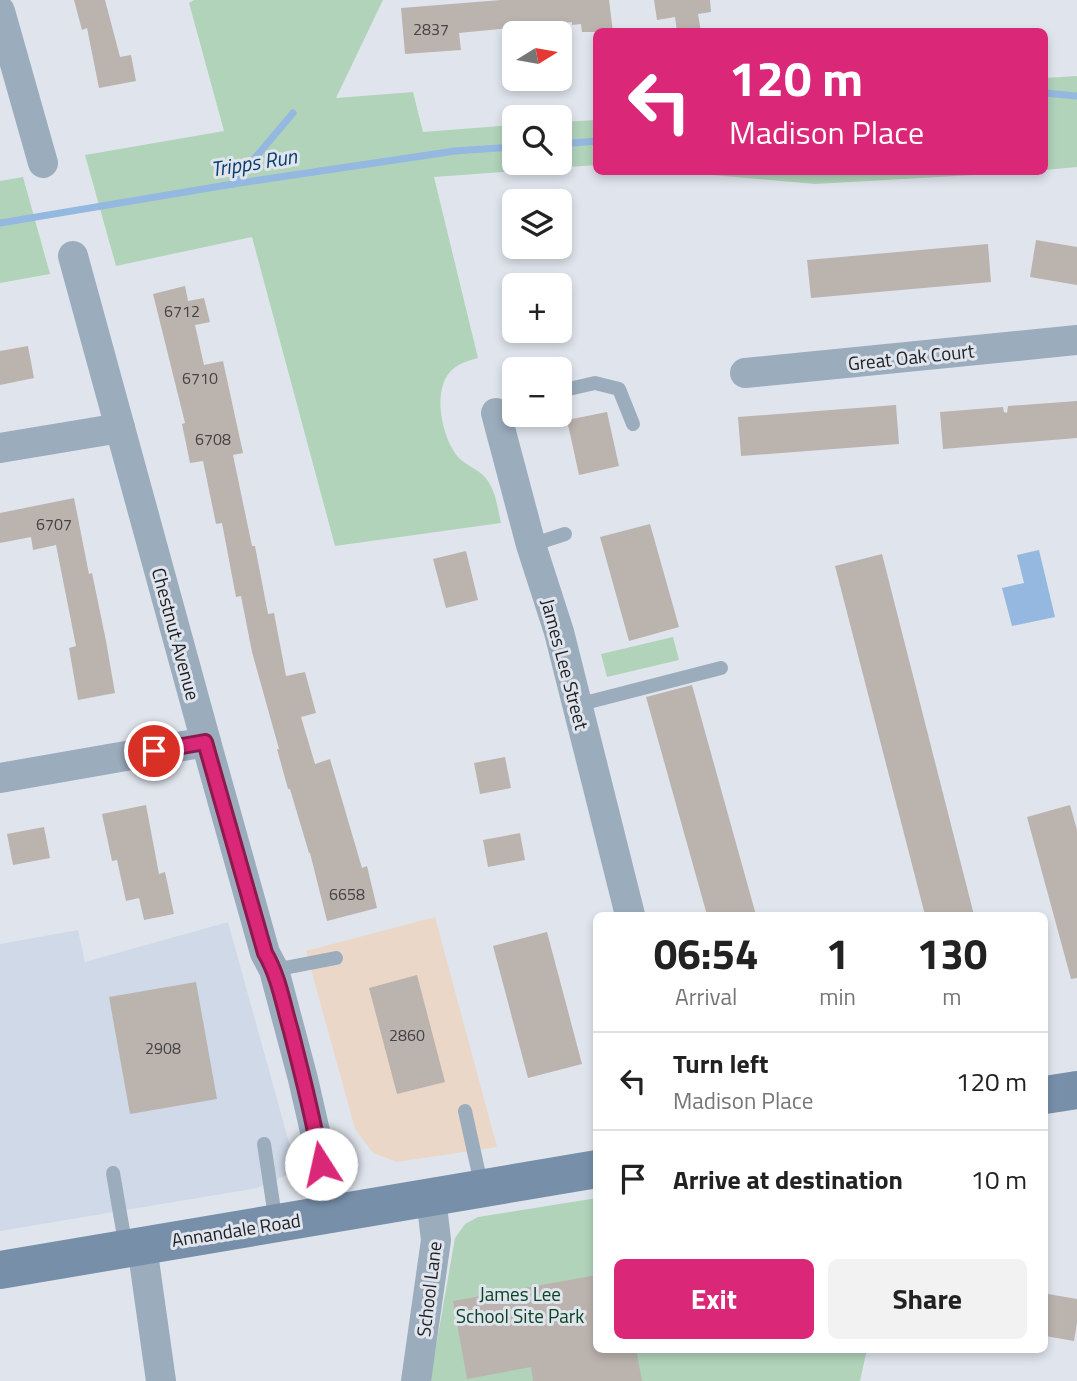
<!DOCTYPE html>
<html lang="en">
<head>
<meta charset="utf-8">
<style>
  body { margin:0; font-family:"Titillium Web",sans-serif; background:#f2f2f2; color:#222; height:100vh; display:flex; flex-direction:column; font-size:26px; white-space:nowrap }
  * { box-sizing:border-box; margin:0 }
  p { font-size:23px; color:#767676 }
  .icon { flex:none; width:38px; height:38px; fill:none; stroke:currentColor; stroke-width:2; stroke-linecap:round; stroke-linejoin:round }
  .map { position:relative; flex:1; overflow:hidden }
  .sheet { position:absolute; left:593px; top:912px; width:455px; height:441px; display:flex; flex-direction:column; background:#fff; border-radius:10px; box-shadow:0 4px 10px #0003 }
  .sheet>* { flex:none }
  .guide { position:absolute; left:593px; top:28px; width:455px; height:147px; border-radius:10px; box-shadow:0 4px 10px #0003; background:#db2777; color:#fff; overflow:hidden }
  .needle { width:46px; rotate:79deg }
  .buttons { position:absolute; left:502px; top:21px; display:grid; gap:14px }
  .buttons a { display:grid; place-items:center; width:70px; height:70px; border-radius:10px; background:#fff; box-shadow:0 4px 10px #0003; font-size:35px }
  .pin { position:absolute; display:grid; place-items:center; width:60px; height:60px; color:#fff; margin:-30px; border:4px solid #fff; border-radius:50%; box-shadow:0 2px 7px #0007 }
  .me { position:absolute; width:77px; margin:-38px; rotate:350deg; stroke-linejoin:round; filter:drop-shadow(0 0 5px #0008) }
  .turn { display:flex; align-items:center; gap:24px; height:147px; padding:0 21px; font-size:32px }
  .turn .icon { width:91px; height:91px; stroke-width:2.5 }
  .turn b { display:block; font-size:49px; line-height:60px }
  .eta { display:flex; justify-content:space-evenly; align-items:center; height:119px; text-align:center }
  .eta b { font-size:42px; font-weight:700; line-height:49px }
  .button { display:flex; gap:14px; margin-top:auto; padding:14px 21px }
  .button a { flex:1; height:80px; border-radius:10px; background:#db2777; color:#fff; font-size:28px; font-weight:700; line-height:80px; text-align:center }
  .button a+a { background:#f2f2f2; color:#222 }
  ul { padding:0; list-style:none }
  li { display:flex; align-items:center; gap:21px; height:98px; padding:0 21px; border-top:2px solid #e0e0e0 }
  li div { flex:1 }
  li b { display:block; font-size:26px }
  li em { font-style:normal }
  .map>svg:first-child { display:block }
</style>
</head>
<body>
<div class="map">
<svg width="1077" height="1381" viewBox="0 0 1077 1381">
  <rect width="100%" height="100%" fill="#e0e5ed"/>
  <!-- commercial -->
  <polygon fill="#ead7c7" points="435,917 497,1147 397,1162 373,1153 355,1129 306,951"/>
  <!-- built -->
  <polygon fill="#cfd9e7" points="228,922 291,1150 286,1175 257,1188 0,1231 0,944 78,930 85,962"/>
  <!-- green -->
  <g fill="#b1d3ba">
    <path d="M 194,0 L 383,0 L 336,98 L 413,92 L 423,132 L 514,125 L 514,163 L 560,163 L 560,122 L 597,120 L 597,165 L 434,177 L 478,358 C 468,361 458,363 450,372 C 432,392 442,439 459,458 C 468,467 481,470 488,481 C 496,493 498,510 501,523 L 335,546 L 252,237 L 116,266 L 85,155 L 224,131 L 189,3 Z"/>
    <polygon points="1077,76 1077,167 1045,170 1045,78"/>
    <polygon points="678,172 1028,172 815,184"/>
    <polygon points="23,177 50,274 0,283 0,181"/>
    <polygon points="673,637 679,660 607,677 601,654"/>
    <polygon points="597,1198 597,1349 867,1349 860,1381 430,1381 455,1238 465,1224 478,1217"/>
  </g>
  <!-- water -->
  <polygon fill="#94b8e0" points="1039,550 1055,617 1012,626 1002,588 1024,583 1017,555"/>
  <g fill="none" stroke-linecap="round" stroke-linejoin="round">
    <!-- stream -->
    <g stroke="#94b8e0" stroke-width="7">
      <polyline points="1045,93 1077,96"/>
      <polyline points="560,144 597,141"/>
      <polyline points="233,184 293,113"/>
      <polyline points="0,223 233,184 455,151 514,147"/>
    </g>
  </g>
  <!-- building -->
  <g fill="#bbb3ae">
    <polygon points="74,0 105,0 120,57 131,55 136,81 99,88 87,28 82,30"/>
    <polygon points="501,0 609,0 613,32 582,32 581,24 572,25 572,22 459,33 461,50 405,54 401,8"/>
    <polygon points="654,0 710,0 711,12 698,14 701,32 677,32 675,17 657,20"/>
    <polygon points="1036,240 1077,247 1077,285 1030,277"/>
    <polygon points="988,244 991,282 811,298 807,260"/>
    <polygon points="185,286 188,301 204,298 210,322 195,325 204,365 223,361 243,453 233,455 252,546 255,546 268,614 274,613 286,676 305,672 316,713 301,717 315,764 330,759 362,868 367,866 377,908 327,921 310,853 309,853 290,789 288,789 277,749 279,749 252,652 241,596 236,597 222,523 216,524 203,461 190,463 182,424 185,423 153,294"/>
    <polygon points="28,346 34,378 0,385 0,351"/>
    <polygon points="1077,401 1077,438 943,449 940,412 1003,407 1004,412 1007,413 1008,406"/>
    <polygon points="896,405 899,444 741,456 738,417"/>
    <polygon points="607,412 619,466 579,475 567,420"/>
    <polygon points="74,498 89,574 92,573 106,641 115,693 78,700 69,648 76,646 56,545 33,550 31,537 0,543 0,513"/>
    <polygon points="650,524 679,627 629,641 600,537"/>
    <polygon points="466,551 478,600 446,608 433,559"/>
    <polygon points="882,554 974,915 925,915 835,566"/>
    <polygon points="692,685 756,915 707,915 646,697"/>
    <polygon points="505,757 511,788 480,794 474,763"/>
    <polygon points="146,805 159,874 165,872 174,914 144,920 139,898 126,901 117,860 112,861 102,814"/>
    <polygon points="1070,805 1077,830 1077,978 1071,979 1027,817"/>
    <polygon points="44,827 50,858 13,865 7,834"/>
    <polygon points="520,833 525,860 488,867 483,840"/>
    <polygon points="547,932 582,1064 528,1078 493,946"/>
    <polygon points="417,975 445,1082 397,1094 369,988"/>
    <polygon points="196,982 217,1099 130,1114 109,997"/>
    <polygon points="597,1275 597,1349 636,1349 642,1381 533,1381 531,1367 467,1379 453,1301"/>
    <polygon points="1048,1294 1077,1299 1077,1323 1074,1341 1045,1336 1045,1312"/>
  </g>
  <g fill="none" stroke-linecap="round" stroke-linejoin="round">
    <!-- lane -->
    <g stroke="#9bacbd" stroke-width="14">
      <polyline points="560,391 595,383 619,389 633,424"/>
      <polyline points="531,545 565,534"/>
      <polyline points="577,705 721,668"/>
      <polyline points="274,970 336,958"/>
      <polyline points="465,1111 482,1188"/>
      <polyline points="264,1144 276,1223"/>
      <polyline points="113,1173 126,1248"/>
    </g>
    <!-- street -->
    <g stroke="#9bacbd" stroke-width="30">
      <polyline points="0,11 43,163"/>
      <polyline points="73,256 206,742 265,953 274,970 303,1079 317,1140 329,1214"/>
      <polyline points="745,373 1077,340"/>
      <polyline points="496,413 531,545 559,632 630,915"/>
      <polyline points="0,448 120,428"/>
      <polyline points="0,778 206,742"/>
      <polyline points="142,1246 161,1381"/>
      <polyline points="416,1381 436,1240 431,1198"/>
    </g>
    <!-- secondary -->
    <g stroke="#778fa9" stroke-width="38">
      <polyline points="1045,1095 1077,1090"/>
      <polyline points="0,1270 597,1169"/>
    </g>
  </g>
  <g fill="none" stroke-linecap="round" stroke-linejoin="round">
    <defs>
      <path id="route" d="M 154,751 L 205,742 L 265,953 C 279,977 283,1004 291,1031 C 302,1075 314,1119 321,1164"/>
    </defs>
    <!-- route casing -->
    <use href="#route" stroke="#8e194d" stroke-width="18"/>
    <!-- route -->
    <use href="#route" stroke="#db2777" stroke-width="12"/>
  </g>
  <g text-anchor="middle" stroke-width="6" stroke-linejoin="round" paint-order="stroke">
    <!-- number labels -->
    <g font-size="16" fill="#444344">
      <text x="431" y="35">2837</text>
      <text x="182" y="317">6712</text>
      <text x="200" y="384">6710</text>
      <text x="213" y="445">6708</text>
      <text x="54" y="530">6707</text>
      <text x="347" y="900">6658</text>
      <text x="407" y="1041">2860</text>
      <text x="163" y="1054">2908</text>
    </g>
    <!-- street labels -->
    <g font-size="19" fill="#1c1e21" stroke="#e0e5ed">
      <text transform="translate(911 357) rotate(-6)" y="7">Great Oak Court</text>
      <text transform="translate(176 634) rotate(75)" y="7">Chestnut Avenue</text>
      <text transform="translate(565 664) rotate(75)" y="7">James Lee Street</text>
      <text transform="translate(236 1230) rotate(-9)" y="7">Annandale Road</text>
      <text transform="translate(429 1289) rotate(-83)" y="7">School Lane</text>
    </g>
    <!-- park labels -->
    <g font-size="19" fill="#0a4323" stroke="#e0e5ed">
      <text x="520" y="1301">James Lee<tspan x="520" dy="22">School Site Park</tspan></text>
    </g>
    <!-- water labels -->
    <g font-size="21" font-style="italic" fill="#093e6f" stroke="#e0e5ed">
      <text transform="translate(254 163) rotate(-9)" y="7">Tripps Run</text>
    </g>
  </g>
</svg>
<div class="buttons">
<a><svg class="needle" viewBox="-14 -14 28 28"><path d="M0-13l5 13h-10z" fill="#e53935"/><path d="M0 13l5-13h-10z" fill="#767676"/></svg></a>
<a><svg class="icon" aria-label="search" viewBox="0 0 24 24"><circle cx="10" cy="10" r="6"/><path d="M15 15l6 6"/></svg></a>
<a><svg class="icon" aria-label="layers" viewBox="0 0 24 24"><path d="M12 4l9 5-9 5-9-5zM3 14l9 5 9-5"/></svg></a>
<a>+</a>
<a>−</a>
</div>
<div class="pin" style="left:154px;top:751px;background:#d93025"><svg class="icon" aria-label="arrive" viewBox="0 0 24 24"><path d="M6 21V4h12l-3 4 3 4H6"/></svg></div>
<svg class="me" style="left:321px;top:1164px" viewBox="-20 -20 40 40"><circle r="19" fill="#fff"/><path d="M0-13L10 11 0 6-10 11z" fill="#db2777"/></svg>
<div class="guide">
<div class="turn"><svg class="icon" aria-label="left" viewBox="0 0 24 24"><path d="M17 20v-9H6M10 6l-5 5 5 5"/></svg><div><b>120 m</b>Madison Place</div></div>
</div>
<section class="sheet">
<div class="eta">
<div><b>06:54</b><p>Arrival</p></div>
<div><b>1</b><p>min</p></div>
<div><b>130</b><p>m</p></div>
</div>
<ul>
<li><svg class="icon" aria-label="left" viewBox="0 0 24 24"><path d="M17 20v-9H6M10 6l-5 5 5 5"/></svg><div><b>Turn left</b><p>Madison Place</p></div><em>120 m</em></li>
<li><svg class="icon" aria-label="arrive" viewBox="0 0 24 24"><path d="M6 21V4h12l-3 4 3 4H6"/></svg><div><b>Arrive at destination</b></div><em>10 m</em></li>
</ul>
<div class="button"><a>Exit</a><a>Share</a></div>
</section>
</div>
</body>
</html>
